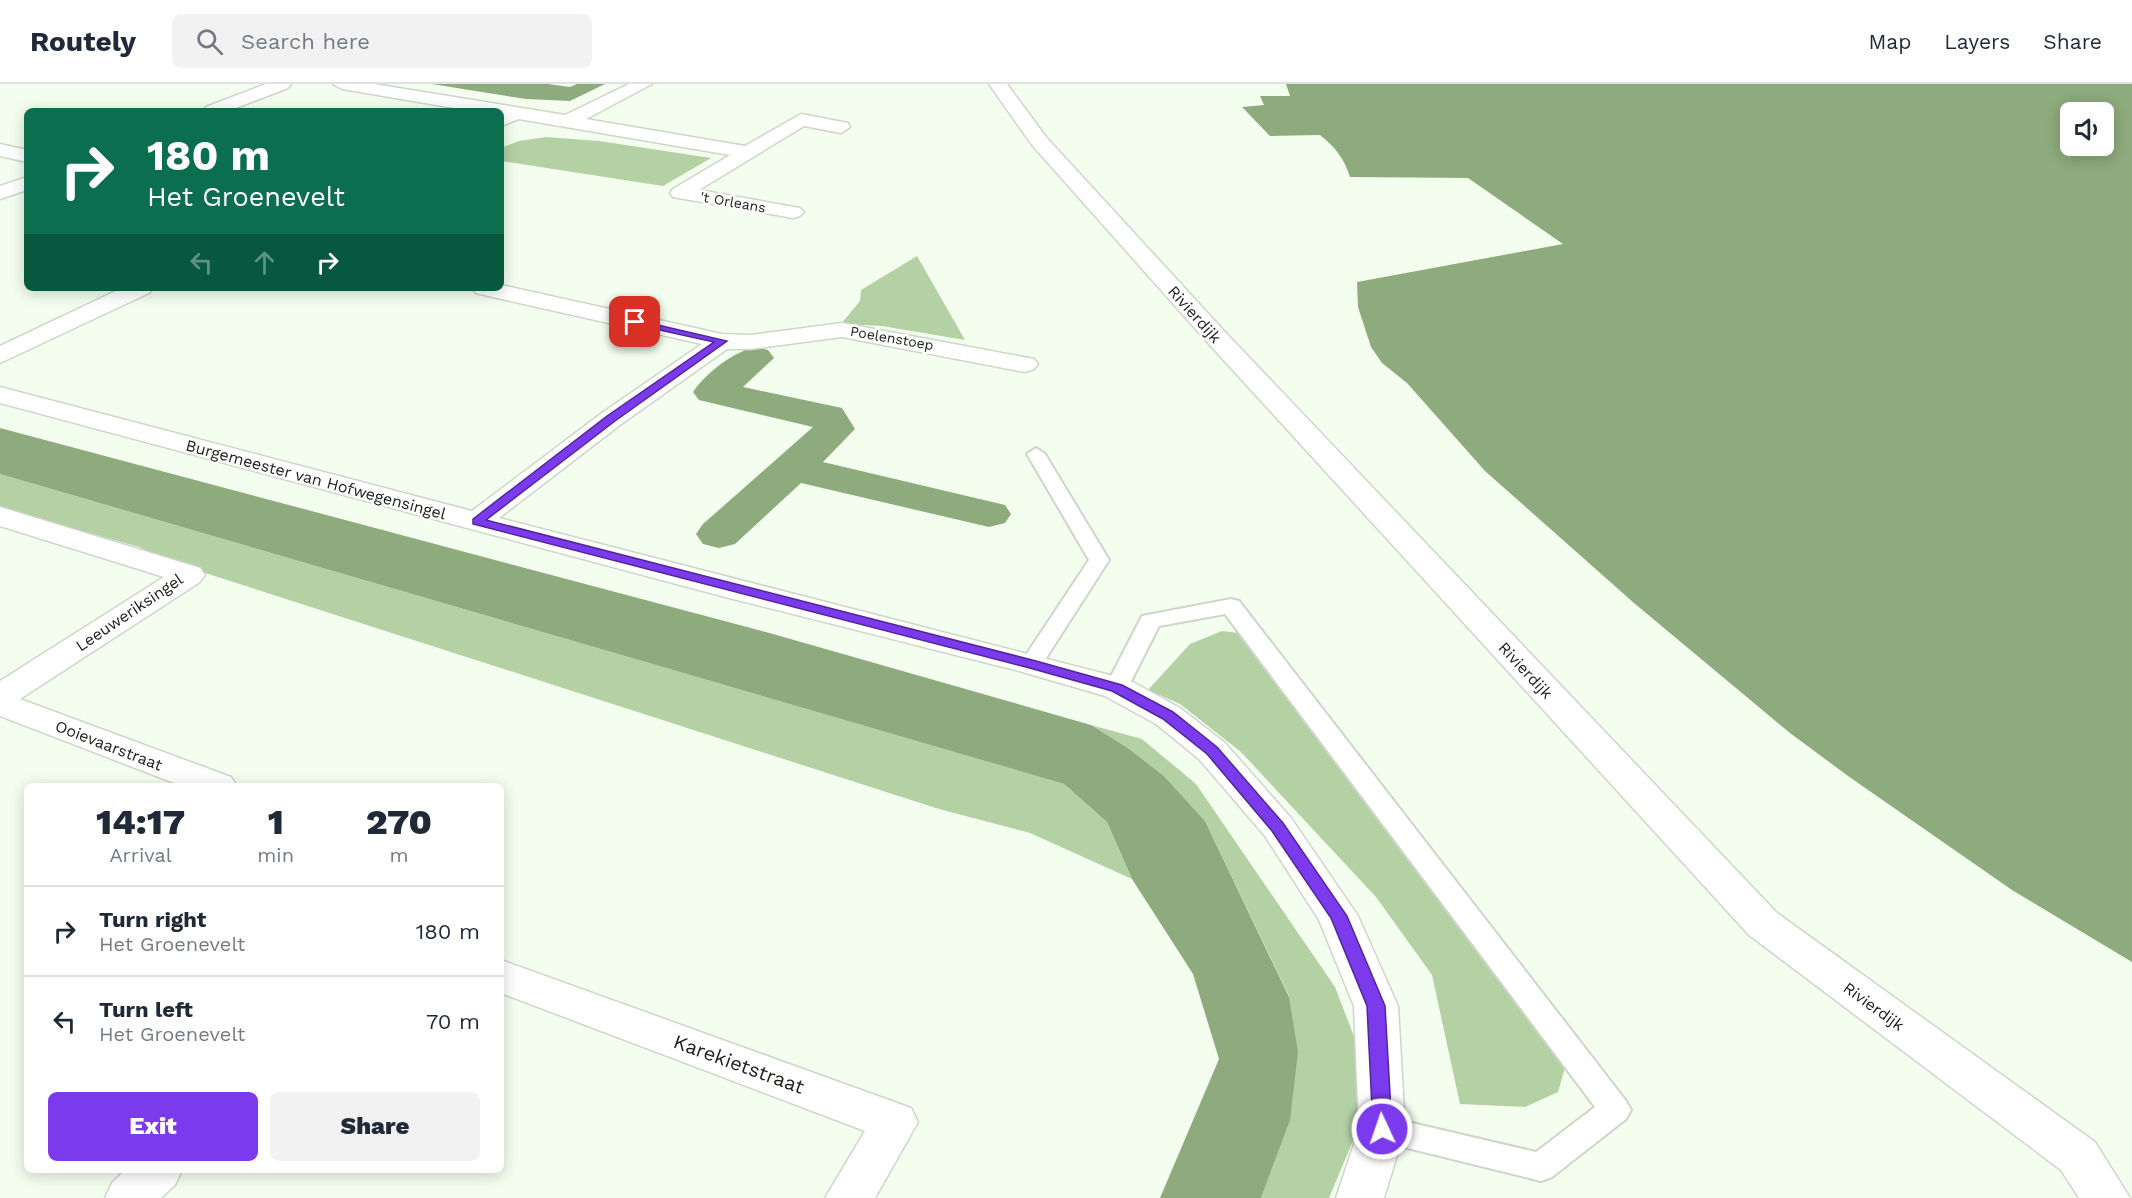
<!DOCTYPE html>
<html lang="en">
<head>
<meta charset="utf-8">
<style>
  body { margin:0; font-family:"Work Sans",sans-serif; background:#f2f2f3; color:#1f2937; height:100vh; display:flex; flex-direction:column; font-size:22px; white-space:nowrap }
  * { box-sizing:border-box; margin:0 }
  p { font-size:20px; color:#747a83 }
  .icon { flex:none; width:33px; height:33px; fill:none; stroke:currentColor; stroke-width:2; stroke-linecap:round; stroke-linejoin:round }
  .map { position:relative; flex:1; overflow:hidden }
  .sheet { position:absolute; left:24px; top:699px; width:480px; height:390px; display:flex; flex-direction:column; background:#fff; border-radius:9px; box-shadow:0 3px 15px #0003 }
  .sheet>* { flex:none }
  .banner { position:absolute; left:24px; top:24px; width:480px; height:183px; border-radius:9px; box-shadow:0 3px 15px #0003; background:#0b6e4f; color:#fff; overflow:hidden }
  .controls { position:absolute; left:2060px; top:18px; display:grid; gap:12px }
  .controls a { display:grid; place-items:center; width:54px; height:54px; border-radius:9px; background:#fff; box-shadow:0 3px 15px #0003; font-size:30px }
  .pin { position:absolute; display:grid; place-items:center; width:51px; height:51px; color:#fff; margin:-26px; border-radius:12px; box-shadow:0 3px 9px #0006 }
  .me { position:absolute; width:66px; margin:-33px; rotate:357deg; stroke-linejoin:round; filter:drop-shadow(0 0 4px #0008) }
  .turn { display:flex; align-items:center; gap:21px; height:126px; padding:0 24px; font-size:27px }
  .turn .icon { width:78px; height:78px; stroke-width:2.5 }
  .turn b { display:block; font-size:42px; line-height:51px }
  .lanes { display:flex; align-items:center; height:57px; padding:0 24px; background:#0003; justify-content:center; gap:30px; direction:ltr }
  .lanes .off { opacity:.35 }
  .eta { display:flex; justify-content:space-evenly; align-items:center; height:102px; text-align:center }
  .eta b { font-size:36px; font-weight:800; line-height:42px }
  .action { display:flex; gap:12px; margin-top:auto; padding:12px 24px }
  .action a { flex:1; height:69px; border-radius:9px; background:#7c3aed; color:#fff; font-size:24px; font-weight:800; line-height:69px; text-align:center }
  .action a+a { background:#f2f2f3; color:#1f2937 }
  ul { padding:0; list-style:none }
  li { display:flex; align-items:center; gap:18px; height:90px; padding:0 24px; border-top:2px solid #e0e1e3 }
  li div { flex:1 }
  li b { display:block; font-size:22px }
  li em { font-style:normal }
  header { display:flex; align-items:center; gap:36px; box-sizing:border-box; height:84px; padding:0 30px; background:#fff; border-bottom:2px solid #e0e1e3 }
  header strong { font-size:28px }
  nav { display:flex; gap:33px; margin-inline-start:auto; font-size:21px }
  .search { width:420px; height:54px; background:#f2f2f3; display:flex; align-items:center; gap:15px; box-sizing:border-box; padding:0 21px; border-radius:9px; color:#747a83; font-size:22px }
  .map>svg:first-child { display:block }
</style>
</head>
<body>
<header>
<strong>Routely</strong>
<div class="search"><svg class="icon" aria-label="search" viewBox="0 0 24 24"><circle cx="10" cy="10" r="6"/><path d="M15 15l6 6"/></svg>Search here</div>
<nav><a>Map</a><a>Layers</a><a>Share</a></nav>
</header>
<div class="map">
<svg width="2132" height="1114" viewBox="0 0 2132 1114">
  <rect width="100%" height="100%" fill="#f4feef"/>
  <!-- green -->
  <g fill="#b4d1a4">
    <polygon points="546,53 599,57 711,74 663,102 501,77 501,64 519,57"/>
    <polygon points="917,172 965,256 882,242 841,240 860,217 861,206"/>
    <polygon points="0,390 1064,700 1107,738 1132,795 1030,749 939,725 165,476 139,463 0,424"/>
    <polygon points="1222,547 1239,549 1313,637 1566,980 1558,1008 1525,1023 1460,1020 1432,891 1376,813 1241,668 1180,620 1148,606 1190,560"/>
    <polygon points="1091,641 1142,655 1196,700 1335,903 1363,976 1360,1040 1329,1114 1261,1114 1290,1035 1289,912 1205,737 1164,692 1128,664"/>
  </g>
  <!-- water -->
  <g fill="#8dab7c" fill-rule="evenodd">
    <polygon points="432,0 548,0 570,3 577,0 605,0 570,17 526,15"/>
    <path d="M 1286,0 L 2132,0 L 2132,878 L 2012,806 L 1848,692 L 1790,649 L 1634,519 L 1485,387 L 1407,299 L 1382,279 L 1371,263 L 1358,223 L 1357,198 L 1563,160 L 1468,94 L 1350,93 C 1344,74 1335,63 1320,51 L 1270,52 L 1242,23 L 1264,21 L 1260,12 L 1290,12 ZM 2103,28 L 2103,62 L 2070,62 L 2070,28 Z"/>
    <polygon points="0,344 773,550 1091,641 1128,664 1164,692 1205,737 1289,913 1298,968 1290,1036 1261,1114 1160,1114 1219,975 1193,890 1132,795 1107,738 1064,700 0,390"/>
  </g>
  <g fill="none" stroke-linecap="round" stroke-linejoin="round">
    <!-- canal -->
    <path fill="#8dab7c" fill-rule="evenodd" d="M 755,263 L 768,266 L 774,274 L 743,303 L 842,324 L 855,345 L 823,378 L 1005,421 L 1011,430 L 1005,439 L 989,443 L 801,399 L 735,460 L 719,464 L 703,460 L 696,450 L 703,440 L 813,343 L 699,316 L 693,308 C 706,289 733,268 755,263 Z"/>
    <defs>
      <g id="service">
        <polygon points="1036,364 1045,370 1109,476 1039,585 1023,585 1020,580 1089,476 1027,370"/>
        <polygon points="1231,515 1239,517 1626,1017 1631,1026 1626,1035 1552,1093 1541,1097 1371,1055 1366,1045 1371,1035 1382,1032 1536,1068 1595,1023 1225,530 1159,542 1125,609 1117,611 1109,609 1105,604 1142,532"/>
      </g>
      <g id="minor">
        <polygon points="266,0 291,0 288,4 228,27 203,27 206,23"/>
        <polygon points="333,0 374,0 565,31 629,0 652,0 586,35 745,62 801,30 848,39 850,43 841,49 804,42 699,106 800,124 804,128 800,132 793,134 673,113 670,109 673,105 730,71 519,35 501,42 501,27 472,27 342,5"/>
        <polygon points="0,60 27,66 27,78 0,72"/>
        <polygon points="27,93 27,106 0,115 0,102"/>
        <polygon points="501,201 722,250 751,251 842,239 1034,275 1038,280 1034,285 1025,288 842,253 751,265 727,265 620,341 499,434 1129,596 1180,624 1225,659 1291,734 1358,832 1398,922 1405,1045 1384,1114 1336,1114 1359,1045 1354,922 1319,836 1265,752 1199,675 1156,640 1105,612 1019,587 725,513 0,319 0,303 472,427 602,329 702,260 484,211 476,209 472,204 501,204"/>
        <polygon points="122,204 153,204 149,209 0,279 0,262"/>
        <polygon points="0,423 200,484 205,491 200,498 20,615 231,693 237,702 182,702 0,632 0,597 164,493 0,442"/>
        <polygon points="501,876 911,1024 918,1038 875,1114 825,1114 865,1047 501,909"/>
        <polygon points="125,1086 182,1086 175,1101 161,1114 105,1114 112,1099"/>
      </g>
      <polygon id="tertiary" points="989,0 1007,0 1046,53 1226,249 1777,829 2095,1058 2130,1114 2079,1114 2061,1086 1749,851 1208,259 1032,61"/>
    </defs>
    <!-- service casing -->
    <use href="#service" stroke="#cdd6c8" stroke-width="4"/>
    <!-- minor casing -->
    <use href="#minor" stroke="#cdd6c8" stroke-width="3"/>
    <!-- tertiary casing -->
    <use href="#tertiary" stroke="#cdd6c8" stroke-width="3"/>
    <!-- service -->
    <use href="#service" fill="#fff" fill-rule="evenodd"/>
    <!-- minor -->
    <use href="#minor" fill="#fff" fill-rule="evenodd"/>
    <!-- tertiary -->
    <use href="#tertiary" fill="#fff" fill-rule="evenodd"/>
  </g>
  <!-- route -->
  <polygon fill="#7c3aed" stroke="#51269a" stroke-width="1.5" points="632,235 727,257 615,337 486,436 1036,577 1122,601 1173,628 1217,663 1283,739 1347,832 1385,922 1392,1045 1389,1051 1382,1053 1375,1051 1373,1045 1367,922 1331,834 1272,747 1207,670 1163,635 1112,607 1026,583 473,440 473,435 607,332 714,258 632,240"/>
  <g text-anchor="middle" stroke-width="5" stroke-linejoin="round" paint-order="stroke">
    <!-- far-street labels -->
    <g font-size="14" fill="#1a1e19" stroke="#fff">
      <text transform="translate(733 118) rotate(10)" y="5">'t Orleans</text>
      <text transform="translate(892 254) rotate(10)" y="5">Poelenstoep</text>
    </g>
    <!-- street labels -->
    <g font-size="16" fill="#1a1e19" stroke="#fff">
      <text transform="translate(1195 230) rotate(48)" y="6">Rivierdijk</text>
      <text transform="translate(316 395) rotate(15)" y="6">Burgemeester van Hofwegensingel</text>
      <text transform="translate(129 528) rotate(-34)" y="6">Leeuweriksingel</text>
      <text transform="translate(1526 586) rotate(47)" y="6">Rivierdijk</text>
      <text transform="translate(109 661) rotate(21)" y="6">Ooievaarstraat</text>
      <text transform="translate(1874 922) rotate(36)" y="6">Rivierdijk</text>
    </g>
    <!-- near-street labels -->
    <g font-size="20" fill="#1a1e19" stroke="#fff">
      <text transform="translate(739 980) rotate(20)" y="7">Karekietstraat</text>
    </g>
  </g>
</svg>
<div class="controls">
<a><svg class="icon" aria-label="sound" viewBox="0 0 24 24"><path d="M4 9h4l5-4v14l-5-4H4zM17 9q2 3 0 6"/></svg></a>
</div>
<div class="pin" style="left:635px;top:238px;background:#d93025"><svg class="icon" aria-label="arrive" viewBox="0 0 24 24"><path d="M6 21V4h12l-3 4 3 4H6"/></svg></div>
<svg class="me" style="left:1382px;top:1045px" viewBox="-20 -20 40 40"><circle r="17" fill="#7c3aed" stroke="#fff" stroke-width="3"/><path d="M0-11L8 9 0 5-8 9z" fill="#fff"/></svg>
<div class="banner">
<div class="turn"><svg class="icon" aria-label="right" viewBox="0 0 24 24"><path d="M7 20v-9h11M14 6l5 5-5 5"/></svg><div><b>180 m</b>Het Groenevelt</div></div>
<div class="lanes"><svg class="icon off" aria-label="left" viewBox="0 0 24 24"><path d="M17 20v-9H6M10 6l-5 5 5 5"/></svg><svg class="icon off" aria-label="ahead" viewBox="0 0 24 24"><path d="M12 20V5M6 11l6-6 6 6"/></svg><svg class="icon" aria-label="right" viewBox="0 0 24 24"><path d="M7 20v-9h11M14 6l5 5-5 5"/></svg></div>
</div>
<section class="sheet">
<div class="eta">
<div><b>14:17</b><p>Arrival</p></div>
<div><b>1</b><p>min</p></div>
<div><b>270</b><p>m</p></div>
</div>
<ul>
<li><svg class="icon" aria-label="right" viewBox="0 0 24 24"><path d="M7 20v-9h11M14 6l5 5-5 5"/></svg><div><b>Turn right</b><p>Het Groenevelt</p></div><em>180 m</em></li>
<li><svg class="icon" aria-label="left" viewBox="0 0 24 24"><path d="M17 20v-9H6M10 6l-5 5 5 5"/></svg><div><b>Turn left</b><p>Het Groenevelt</p></div><em>70 m</em></li>
</ul>
<div class="action"><a>Exit</a><a>Share</a></div>
</section>
</div>
</body>
</html>
